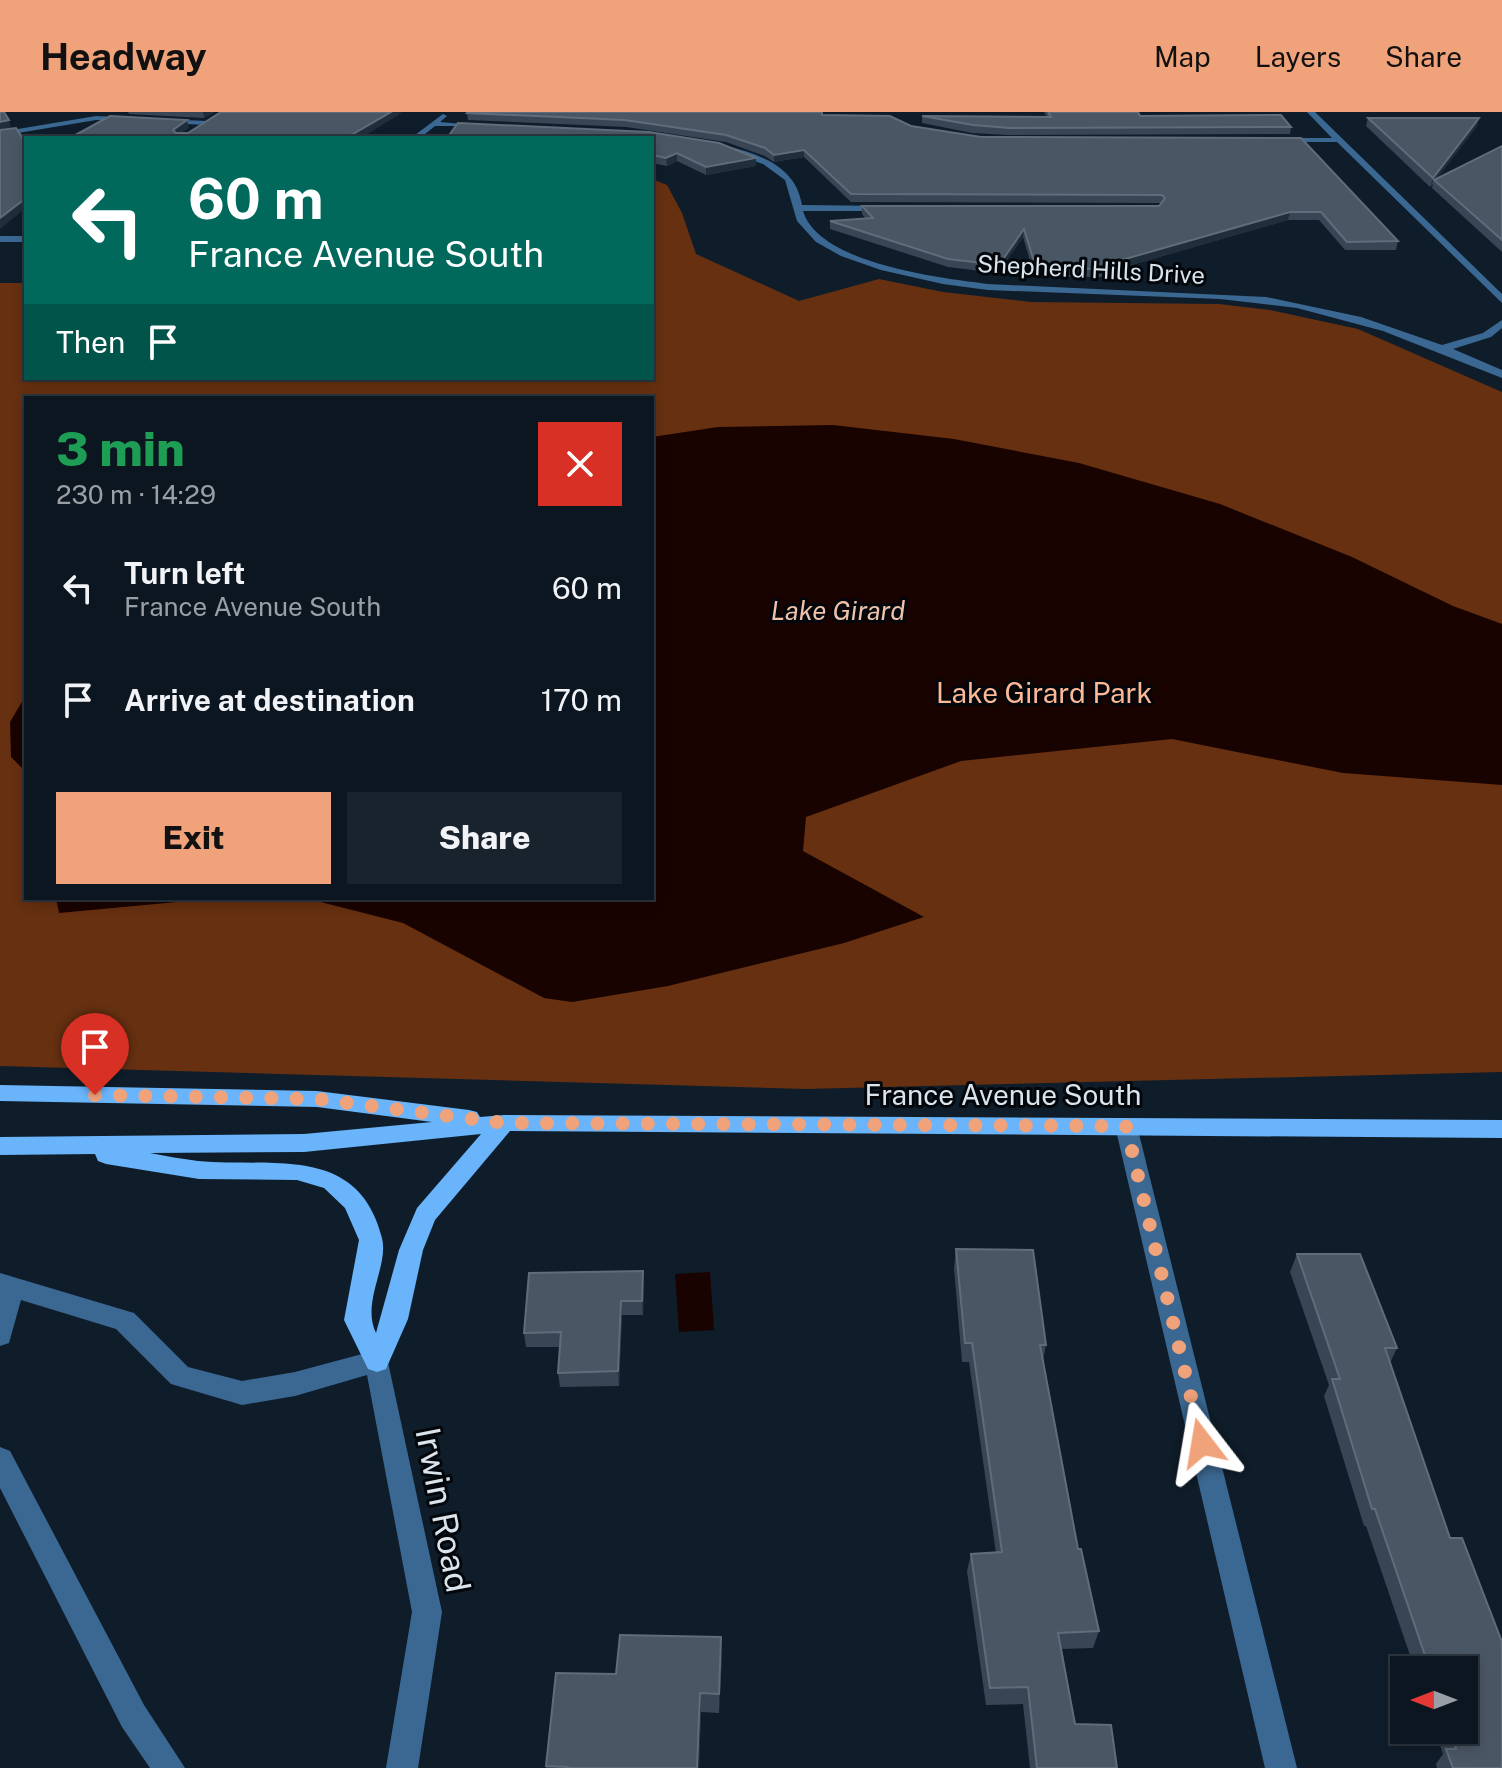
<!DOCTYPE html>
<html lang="en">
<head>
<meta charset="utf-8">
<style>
  body { margin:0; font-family:"Public Sans",sans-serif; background:#19232d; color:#f1f3f6; height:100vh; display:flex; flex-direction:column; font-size:30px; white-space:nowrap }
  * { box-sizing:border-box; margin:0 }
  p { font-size:26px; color:#9a9fa5 }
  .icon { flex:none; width:44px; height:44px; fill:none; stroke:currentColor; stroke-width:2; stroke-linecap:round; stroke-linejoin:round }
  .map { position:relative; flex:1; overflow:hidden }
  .side { position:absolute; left:24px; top:284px; width:630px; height:504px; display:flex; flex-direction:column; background:#0b1620; border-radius:0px; box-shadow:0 4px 12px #0003,0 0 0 2px #2b353e }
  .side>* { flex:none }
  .guide { position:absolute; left:24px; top:24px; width:630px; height:244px; border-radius:0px; box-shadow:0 4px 12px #0003,0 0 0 2px #2b353e; background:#00695c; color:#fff; overflow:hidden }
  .needle { width:52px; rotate:270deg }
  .tools { position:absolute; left:1390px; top:1544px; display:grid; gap:16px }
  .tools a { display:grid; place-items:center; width:88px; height:88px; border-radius:0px; background:#0b1620; box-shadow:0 4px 12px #0003,0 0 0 2px #2b353e; font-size:40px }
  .pin { position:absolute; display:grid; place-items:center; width:68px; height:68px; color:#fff; margin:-82px -34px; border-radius:50% 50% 50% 0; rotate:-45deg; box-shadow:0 0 8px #0007 }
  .pin .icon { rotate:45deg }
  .me { position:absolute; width:88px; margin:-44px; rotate:346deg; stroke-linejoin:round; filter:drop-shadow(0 0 6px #0008) }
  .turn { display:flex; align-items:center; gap:28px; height:168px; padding:0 32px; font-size:36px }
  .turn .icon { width:104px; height:104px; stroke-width:2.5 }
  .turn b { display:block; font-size:56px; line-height:68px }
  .then { display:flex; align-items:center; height:76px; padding:0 32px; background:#0003; gap:16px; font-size:30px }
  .round { display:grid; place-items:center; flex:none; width:84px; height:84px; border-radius:0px; background:#19232d }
  .overview { display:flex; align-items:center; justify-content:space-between; height:136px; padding:0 32px }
  h1 { font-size:48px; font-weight:800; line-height:60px; color:#1e9e55 }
  .cta { display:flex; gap:16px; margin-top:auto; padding:16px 32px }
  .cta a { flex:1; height:92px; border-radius:0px; background:#f0a27a; color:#111; font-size:32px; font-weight:800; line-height:92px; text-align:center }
  .cta a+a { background:#19232d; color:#f1f3f6 }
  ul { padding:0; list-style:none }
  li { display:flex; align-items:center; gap:24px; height:112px; padding:0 32px }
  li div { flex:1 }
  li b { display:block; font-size:30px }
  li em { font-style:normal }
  header { display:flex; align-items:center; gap:48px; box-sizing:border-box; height:112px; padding:0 40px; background:#f0a27a; color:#111 }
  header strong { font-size:38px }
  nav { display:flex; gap:44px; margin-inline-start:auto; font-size:28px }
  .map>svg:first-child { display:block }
</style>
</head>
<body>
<header>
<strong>Headway</strong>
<nav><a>Map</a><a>Layers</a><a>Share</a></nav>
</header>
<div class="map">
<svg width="1502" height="1656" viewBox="0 0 1502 1656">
  <rect width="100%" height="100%" fill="#0f1d2a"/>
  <!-- green -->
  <path fill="#663011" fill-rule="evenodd" d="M 652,67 L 667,73 L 682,101 L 696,142 L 799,189 L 879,167 L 943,180 L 1031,190 L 1219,192 L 1270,198 L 1358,217 L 1502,280 L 1502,960 L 805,977 L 0,954 L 0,171 L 26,171 L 26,266 L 652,266 ZM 26,286 L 652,286 L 652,786 L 26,786 Z"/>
  <!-- water -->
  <g fill="#190300">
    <polygon points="833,313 954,327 1079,351 1220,392 1352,445 1453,494 1502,512 1502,673 1343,661 1172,627 961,649 806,705 803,739 924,805 844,831 668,874 572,890 544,886 403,811 305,786 652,786 652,325 718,315"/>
    <polygon points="26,583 26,660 11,645 10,610"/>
    <polygon points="56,786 220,786 59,801"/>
    <polygon points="710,1160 714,1218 679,1220 675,1162"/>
  </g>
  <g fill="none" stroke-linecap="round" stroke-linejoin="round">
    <!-- minor -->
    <g fill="#3b6892" fill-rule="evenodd">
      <polygon points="1307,0 1315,0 1502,182 1502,191 1337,30 1273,30 1276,26 1332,26"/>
      <polygon points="443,2 447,4 440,10 485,14 435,14 420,26 411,26"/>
      <polygon points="96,4 207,9 211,11 207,13 96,8 0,24 0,20"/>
      <path d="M 731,35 C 764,44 796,56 802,93 L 889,94 L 886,99 L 803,99 C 819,152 941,166 988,172 L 1266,185 L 1361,205 L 1442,233 L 1483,221 L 1502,208 L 1502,216 L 1491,225 L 1453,237 L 1502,258 L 1502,266 L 1383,219 L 1297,196 L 1220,187 L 988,178 L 943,172 L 881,158 L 841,144 L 816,130 L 797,109 L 785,68 L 763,52 L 728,40 Z"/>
      <rect x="0" y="124" width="26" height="6"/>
      <polygon points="1126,1006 1134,1008 1137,1014 1297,1656 1265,1656 1115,1014 1118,1008"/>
      <polygon points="0,1161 134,1201 188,1255 242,1269 295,1260 377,1238 386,1241 442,1500 418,1656 386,1656 412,1500 367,1263 295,1284 242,1293 171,1272 116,1217 21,1188 9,1231 0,1234"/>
      <polygon points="0,1335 10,1339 144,1593 185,1656 150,1656 122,1615 0,1376"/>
    </g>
    <!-- major -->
    <path fill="#69b4fb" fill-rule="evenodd" d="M 0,973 L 317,979 L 469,998 L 477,1000 L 480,1005 L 504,1003 L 1502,1008 L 1502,1026 L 510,1019 L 435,1108 L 423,1138 L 408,1207 L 386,1257 L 377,1260 L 368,1257 L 344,1208 L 359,1128 L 345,1096 L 324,1076 L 297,1068 L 199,1067 L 106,1052 L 98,1049 L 95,1042 L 0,1043 L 0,1025 L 304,1022 L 432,1010 L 317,995 L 0,989 ZM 481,1022 L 417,1096 L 399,1138 L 376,1221 C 361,1190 389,1154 382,1126 C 358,1031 271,1056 198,1049 C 182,1047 166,1044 150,1041 L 304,1040 Z"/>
  </g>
  <!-- wall -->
  <g fill="#374554">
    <polygon points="128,0 214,0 204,6 129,2"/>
    <polygon points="1044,0 1138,0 1140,4 1291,15 1290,22 1008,23 972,21 922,11 922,4 1047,5"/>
    <polygon points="467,1 822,3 911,14 981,25 1301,26 1398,129 1396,138 1345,138 1319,108 1288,108 1104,161 1103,165 1035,165 1023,125 998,161 948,155 830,117 830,109 865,106 862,102 862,94 1159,94 1161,91 851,90 804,45 774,50 765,44 726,30 626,15 468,8"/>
    <polygon points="1368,6 1477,14 1437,66 1502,34 1502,140 1432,76 1433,72 1430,75 1366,14"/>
    <polygon points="649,20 756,54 706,63 677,49 667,54 652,51 652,26"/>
    <polygon points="956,1137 1046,1233 1043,1248 1078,1437 1099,1519 1093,1536 1062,1537 1075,1612 1117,1656 1030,1656 1023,1592 986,1593 967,1459 971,1442 996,1441 969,1250 962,1250 954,1156"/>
    <polygon points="1297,1142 1397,1236 1390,1251 1502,1656 1437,1656 1436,1652 1443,1642 1435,1618 1464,1618 1464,1558 1415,1558 1366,1414 1364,1414 1324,1284 1329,1273 1290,1160"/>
    <polygon points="644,1173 643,1203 622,1203 619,1274 560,1275 558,1261 560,1235 526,1235 524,1221"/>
    <polygon points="722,1545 719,1601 701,1600 699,1656 546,1656 546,1654 616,1562"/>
  </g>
  <!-- shaded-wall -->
  <g fill="#202e3c">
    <polygon points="203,0 214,0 204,6"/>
    <polygon points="391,0 402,0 397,4 361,26 346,26"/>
    <polygon points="1479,6 1477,14 1435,69 1434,68 1430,75 1433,66"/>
    <polygon points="9,8 11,15 0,18 0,10"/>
    <polygon points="187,8 189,16 175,26 173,18"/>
    <polygon points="804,38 804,45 774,50 774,43"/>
    <polygon points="677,41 677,49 667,54 666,46"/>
    <polygon points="756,46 756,54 706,63 706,55"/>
    <polygon points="26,86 26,96 0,117 0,106"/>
    <polygon points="1290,100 1288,108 1104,161 1104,153"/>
    <polygon points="1024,117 1023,125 998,161 999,153"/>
    <polygon points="643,1159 644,1173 643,1203 642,1189"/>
    <polygon points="621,1189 622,1203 619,1274 618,1259"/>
    <polygon points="721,1525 722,1545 719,1601 719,1582"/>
    <polygon points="700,1581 701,1600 699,1656 697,1656"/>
  </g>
  <!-- building -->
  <g fill="#495664" stroke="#606c7a" stroke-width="2">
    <polygon points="0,0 4,0 9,8 0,10"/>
    <polygon points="221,0 391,0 346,26 70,26 110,4 187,8 173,18 176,21 188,21"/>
    <polygon points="468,0 822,0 822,3 890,4 911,14 981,25 1301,26 1398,129 1347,130 1321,100 1290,100 1104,153 1105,157 1036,156 1024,117 999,153 948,147 830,109 873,106 862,94 1159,94 1165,86 1162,83 851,82 804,38 774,43 765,36 726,23 625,8 467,1"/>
    <polygon points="1048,0 1138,0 1140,4 1281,3 1291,15 1009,16 973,13 922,4 1051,5"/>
    <polygon points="1368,6 1479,6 1433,66"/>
    <polygon points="458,11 649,20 719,31 756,46 706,55 677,41 666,46 652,43 652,26 447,26"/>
    <polygon points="16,16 26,31 26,86 0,106 0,18"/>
    <polygon points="1502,34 1502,128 1434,68"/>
    <polygon points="956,1137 1033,1138 1046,1233 1040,1233 1078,1437 1081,1437 1099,1519 1058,1521 1075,1612 1111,1613 1117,1656 1037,1656 1028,1575 990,1576 971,1442 1002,1440 972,1231 965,1231"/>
    <polygon points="1297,1142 1360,1142 1397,1236 1385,1236 1450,1426 1462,1426 1502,1530 1502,1656 1453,1656 1446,1637 1456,1637 1450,1618 1464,1618 1464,1558 1430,1558 1375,1397 1372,1397 1332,1267 1340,1267"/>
    <polygon points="643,1159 642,1189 621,1189 618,1259 558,1261 561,1220 524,1221 529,1161"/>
    <polygon points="620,1523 721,1525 719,1582 700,1581 697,1656 566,1656 567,1655 546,1654 556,1561 616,1562"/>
  </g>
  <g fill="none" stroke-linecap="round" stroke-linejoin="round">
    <!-- route -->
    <polyline stroke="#f0a27a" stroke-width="14" stroke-dasharray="0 25.2" points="95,983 317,987 504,1011 1126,1014 1202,1331"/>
  </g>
  <g text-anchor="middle" stroke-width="6" stroke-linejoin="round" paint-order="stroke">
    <!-- far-street labels -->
    <g font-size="24" fill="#dbe4ed" stroke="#03070c">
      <text transform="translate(1091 158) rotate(3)" y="8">Shepherd Hills Drive</text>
    </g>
    <!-- far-water labels -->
    <g font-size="26" font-style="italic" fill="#f1c2aa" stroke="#03070c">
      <text x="838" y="508">Lake Girard</text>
    </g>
    <!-- park labels -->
    <g font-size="28" fill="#feb895" stroke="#03070c">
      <text x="1044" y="591">Lake Girard Park</text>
    </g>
    <!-- street labels -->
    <g font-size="28" fill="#dbe4ed" stroke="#03070c">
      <text x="1003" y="993">France Avenue South</text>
    </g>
    <!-- near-street labels -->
    <g font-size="34" fill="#dbe4ed" stroke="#03070c">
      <text transform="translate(443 1398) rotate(79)" y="12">Irwin Road</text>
    </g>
  </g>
</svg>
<div class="tools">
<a><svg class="needle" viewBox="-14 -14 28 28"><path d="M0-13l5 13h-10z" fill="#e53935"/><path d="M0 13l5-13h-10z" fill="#9a9fa5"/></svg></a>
</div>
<div class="pin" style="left:95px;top:983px;background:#d93025"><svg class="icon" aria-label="arrive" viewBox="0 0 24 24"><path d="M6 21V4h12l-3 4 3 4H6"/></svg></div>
<svg class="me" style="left:1202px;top:1331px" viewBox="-20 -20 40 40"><path d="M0-17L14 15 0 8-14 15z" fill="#f0a27a" stroke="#fff" stroke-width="4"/></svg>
<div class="guide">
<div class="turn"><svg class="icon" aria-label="left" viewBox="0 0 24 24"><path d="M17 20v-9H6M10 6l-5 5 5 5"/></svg><div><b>60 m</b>France Avenue South</div></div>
<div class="then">Then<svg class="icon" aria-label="arrive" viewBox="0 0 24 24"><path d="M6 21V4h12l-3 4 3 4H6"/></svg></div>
</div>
<section class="side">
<div class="overview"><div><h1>3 min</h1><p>230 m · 14:29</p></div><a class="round" style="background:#d93025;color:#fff"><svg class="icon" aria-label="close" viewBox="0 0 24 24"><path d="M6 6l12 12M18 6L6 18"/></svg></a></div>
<ul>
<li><svg class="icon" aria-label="left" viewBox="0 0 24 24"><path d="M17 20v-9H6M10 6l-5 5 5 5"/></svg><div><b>Turn left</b><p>France Avenue South</p></div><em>60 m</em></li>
<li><svg class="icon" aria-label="arrive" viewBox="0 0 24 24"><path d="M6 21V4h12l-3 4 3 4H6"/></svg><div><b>Arrive at destination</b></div><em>170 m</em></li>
</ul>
<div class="cta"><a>Exit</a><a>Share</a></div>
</section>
</div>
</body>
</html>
